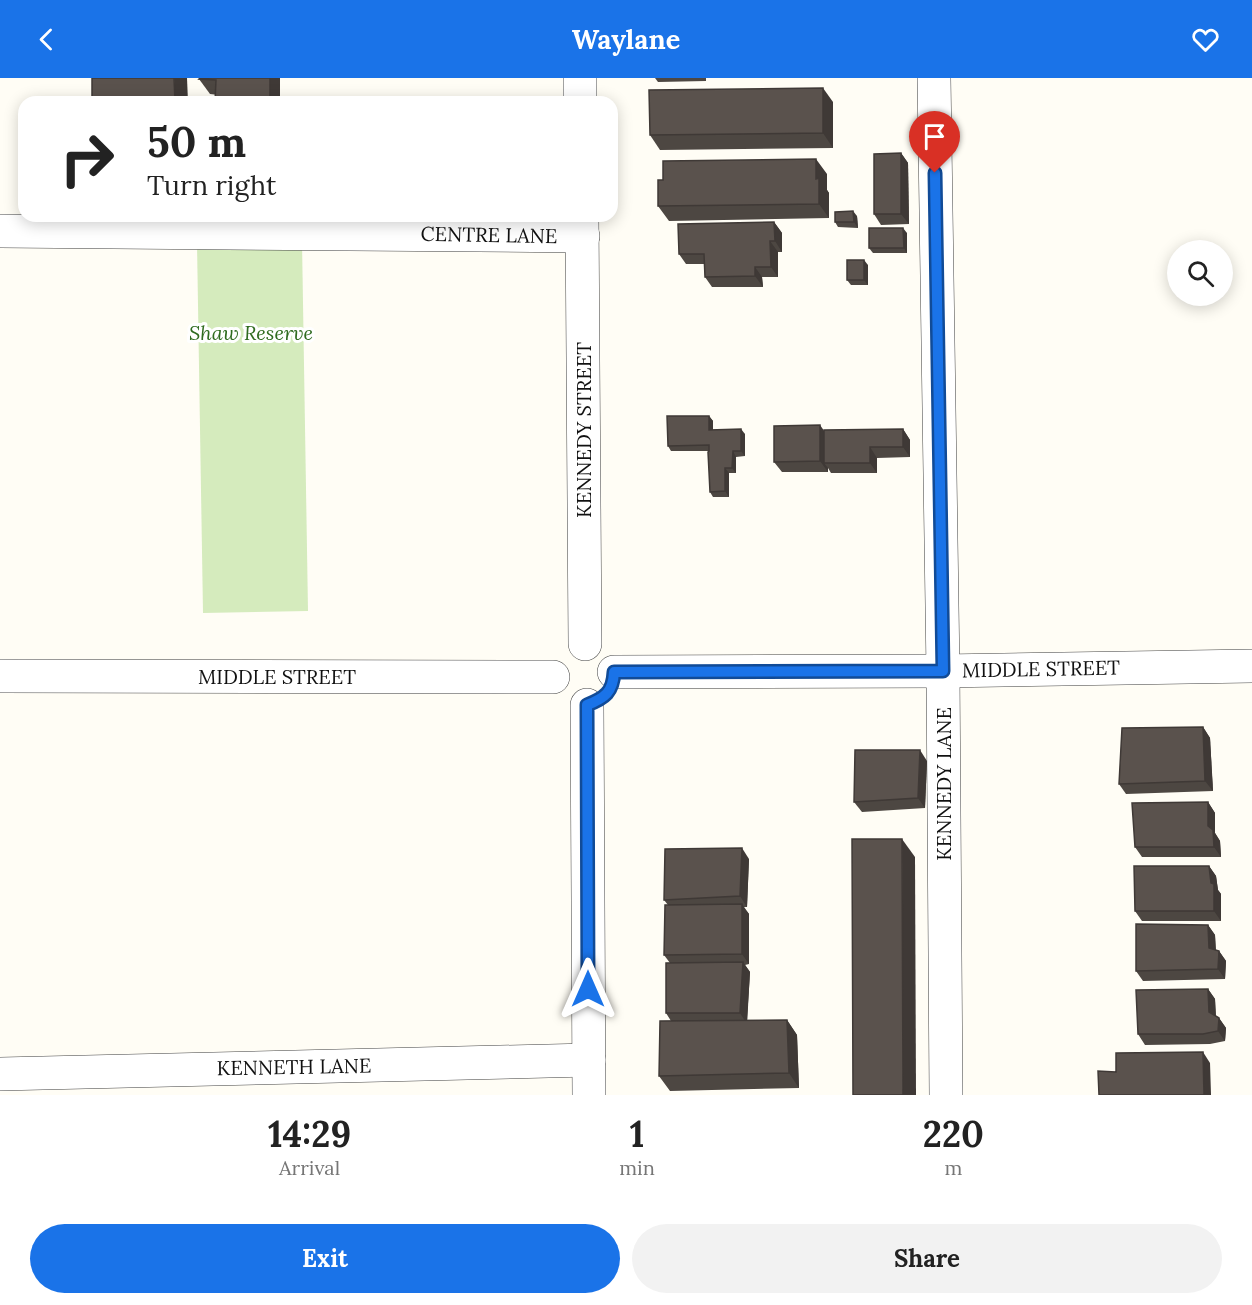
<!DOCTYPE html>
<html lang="en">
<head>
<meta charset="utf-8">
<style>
  body { margin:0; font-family:Lora,serif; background:#f2f2f2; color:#222; height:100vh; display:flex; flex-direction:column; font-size:22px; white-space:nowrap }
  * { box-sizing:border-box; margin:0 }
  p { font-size:20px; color:#767676 }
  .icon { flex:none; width:33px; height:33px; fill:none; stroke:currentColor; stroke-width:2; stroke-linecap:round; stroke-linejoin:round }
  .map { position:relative; height:1017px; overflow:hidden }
  .drawer { display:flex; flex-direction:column; background:#fff; flex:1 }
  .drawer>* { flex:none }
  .guide { position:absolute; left:18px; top:18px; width:600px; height:126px; border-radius:18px; box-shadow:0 3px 15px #0003; background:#fff; color:#222; overflow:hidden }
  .fabs { position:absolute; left:1167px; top:162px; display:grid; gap:12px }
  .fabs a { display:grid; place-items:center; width:66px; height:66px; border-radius:50%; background:#fff; box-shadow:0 3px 15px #0003; font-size:30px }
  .pin { position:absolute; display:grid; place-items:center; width:51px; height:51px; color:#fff; margin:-62px -26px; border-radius:50% 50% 50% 0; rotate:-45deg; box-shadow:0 0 6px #0007 }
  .pin .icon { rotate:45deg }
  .me { position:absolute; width:66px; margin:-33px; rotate:0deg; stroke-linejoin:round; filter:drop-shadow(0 0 4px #0008) }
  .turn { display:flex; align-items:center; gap:21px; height:126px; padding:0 30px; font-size:27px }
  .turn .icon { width:78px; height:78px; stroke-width:2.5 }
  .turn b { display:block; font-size:42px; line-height:51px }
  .eta { display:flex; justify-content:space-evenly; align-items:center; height:102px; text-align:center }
  .eta b { font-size:36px; font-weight:700; line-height:42px }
  .action { display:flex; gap:12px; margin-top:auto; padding:12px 30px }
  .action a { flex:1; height:69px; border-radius:36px; background:#1a73e8; color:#fff; font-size:24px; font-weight:700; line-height:69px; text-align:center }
  .action a+a { background:#f2f2f2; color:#222 }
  header { display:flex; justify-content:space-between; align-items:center; height:78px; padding:0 30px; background:#1a73e8; color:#fff; font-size:27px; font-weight:700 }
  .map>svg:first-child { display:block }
</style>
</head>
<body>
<header><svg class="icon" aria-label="back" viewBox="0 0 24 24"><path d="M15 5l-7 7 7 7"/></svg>Waylane<svg class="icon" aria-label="heart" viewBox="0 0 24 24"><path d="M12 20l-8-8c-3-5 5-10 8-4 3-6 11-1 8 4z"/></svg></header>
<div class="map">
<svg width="1252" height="1017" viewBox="0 0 1252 1017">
  <rect width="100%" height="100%" fill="#fffdf5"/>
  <!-- green -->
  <polygon fill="#d5ebbd" points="302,163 308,533 203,535 197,165"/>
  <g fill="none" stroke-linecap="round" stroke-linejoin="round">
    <defs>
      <g id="minor">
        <polyline points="580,0 580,24"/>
        <polyline points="934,0 943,593 946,1017"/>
        <polyline points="582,138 585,566"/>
        <polyline points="0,153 583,158"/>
        <polyline points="614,594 943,593 1252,588"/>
        <polyline points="0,598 553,599"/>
        <polyline points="587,627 589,1017"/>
        <polyline points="0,996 589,982"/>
      </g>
    </defs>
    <!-- minor casing -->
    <use href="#minor" stroke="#444" stroke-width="34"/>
    <!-- minor -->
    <use href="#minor" stroke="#fff" stroke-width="33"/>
  </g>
  <!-- wall -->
  <g fill="#4d4742">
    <polygon points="200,0 280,0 280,24 210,16 199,1"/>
    <polygon points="655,0 706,0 706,3 658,4"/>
    <polygon points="833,24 833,70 660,72 650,57"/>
    <polygon points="901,75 908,85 909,146 881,147 874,136"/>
    <polygon points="827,96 827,112 829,115 829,140 669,143 658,128"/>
    <polygon points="857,138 858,150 838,149 835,144"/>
    <polygon points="774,144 782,155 782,174 778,174 778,199 762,199 763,209 712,209 705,199 704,186 686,186 679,176"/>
    <polygon points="907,155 907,175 873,175 869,170"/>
    <polygon points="868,187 868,207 851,207 847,202"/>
    <polygon points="709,338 713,343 713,352 745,356 745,378 736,379 736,395 729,395 729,419 713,419 710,414 709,373 671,373 668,368"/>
    <polygon points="903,351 910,362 910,379 877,380 877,395 831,395 828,390 828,394 782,394 774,384 824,353"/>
    <polygon points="1203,649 1210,660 1213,713 1126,716 1119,706"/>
    <polygon points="927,683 925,730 862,734 854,724"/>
    <polygon points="1208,724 1215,735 1215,755 1220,763 1221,779 1142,779 1135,769"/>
    <polygon points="749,781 747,829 743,829 749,836 749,886 745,887 750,894 747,942 787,942 797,957 799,1010 670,1013 659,998 671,943 666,935 670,885 664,877 668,827 664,822"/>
    <polygon points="1209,788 1216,798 1218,812 1221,816 1221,843 1142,843 1135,833"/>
    <polygon points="1208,847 1215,857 1216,872 1219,873 1226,883 1225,901 1143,903 1136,893"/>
    <polygon points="1208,911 1215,921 1216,938 1219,940 1226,950 1225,963 1210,966 1145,967 1138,956"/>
  </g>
  <!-- shaded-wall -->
  <g fill="#3f3936">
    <polygon points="174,0 187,0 188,24 175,24"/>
    <rect x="270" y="0" width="10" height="24"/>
    <polygon points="823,10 833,24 833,70 823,55"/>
    <polygon points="901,75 908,85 909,146 901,136"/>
    <polygon points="816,81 827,96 827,112 829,115 829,140 819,126 816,101"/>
    <polygon points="853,133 857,138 858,150 854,144"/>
    <polygon points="774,144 782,155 782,174 775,163"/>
    <polygon points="903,150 907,155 907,175 904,170"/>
    <polygon points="770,163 778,174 778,199 771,189"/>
    <polygon points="864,182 868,187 868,207 864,202"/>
    <polygon points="755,189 762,199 763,209 755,198"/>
    <polygon points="709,338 713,343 713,357 709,352"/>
    <polygon points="820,347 827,357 824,385 828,390 828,394 820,383"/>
    <polygon points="741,351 745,356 745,378 741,373"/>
    <polygon points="903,351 910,362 910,379 903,369"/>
    <polygon points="870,369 877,380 877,395 870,385"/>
    <polygon points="733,373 736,379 736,395 732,390"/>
    <polygon points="725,390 729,395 729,419 725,413"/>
    <polygon points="1203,649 1210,660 1213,713 1205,703"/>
    <polygon points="920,672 927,683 925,730 918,720"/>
    <polygon points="1208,724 1215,735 1215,755 1220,763 1221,779 1214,769 1208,748"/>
    <polygon points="902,761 915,779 916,1017 903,1017"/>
    <polygon points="742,770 749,781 747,829 740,818"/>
    <polygon points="1209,788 1216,798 1218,812 1221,816 1221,843 1214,833"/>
    <polygon points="742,826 749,836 749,886 742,876"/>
    <polygon points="1208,847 1215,857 1216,881 1209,870"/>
    <polygon points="1219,873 1226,883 1225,901 1218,891"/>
    <polygon points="743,884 750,894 747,946 740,935"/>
    <polygon points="1208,911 1215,921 1216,944 1209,934"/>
    <polygon points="1219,940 1226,950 1225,963 1218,953"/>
    <polygon points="787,942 797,957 799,1010 789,995"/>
    <polygon points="1203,974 1210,985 1211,1017 1204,1017"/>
  </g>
  <!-- building -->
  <g fill="#5a524d" stroke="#3f3936" stroke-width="1.5">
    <polygon points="92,0 174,0 175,24 92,24"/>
    <polygon points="200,0 270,0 270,24 215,24 216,2 199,1"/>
    <polygon points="823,10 823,55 650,57 649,12"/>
    <polygon points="901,75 901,136 874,136 874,76"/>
    <polygon points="816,81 816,101 819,100 819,126 658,128 658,102 663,102 663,83"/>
    <polygon points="853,133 854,144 835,144 835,134"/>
    <polygon points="774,144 775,163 770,163 771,189 755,189 755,198 705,199 704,176 679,176 678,146"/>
    <polygon points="869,150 903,150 904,170 869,170"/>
    <rect x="847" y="182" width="17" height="20"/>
    <polygon points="667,338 709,338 709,352 741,351 741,373 733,373 732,390 725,390 725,413 710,414 708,374 709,373 709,367 668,368"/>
    <polygon points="820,347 820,383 774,384 774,348"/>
    <polygon points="903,351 903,369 870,369 870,385 824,385 824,352"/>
    <polygon points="1203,649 1205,703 1119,706 1122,650"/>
    <polygon points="855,672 920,672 918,720 854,724"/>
    <polygon points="1208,724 1208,748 1213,752 1214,769 1135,769 1132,725"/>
    <polygon points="852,761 902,761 903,1017 853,1017"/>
    <polygon points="742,770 740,818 664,822 665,771"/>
    <polygon points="1134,788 1209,788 1211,805 1214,806 1214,833 1135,833"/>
    <polygon points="742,826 742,876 664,877 665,827"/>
    <polygon points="1136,846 1208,847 1209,870 1219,873 1218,891 1136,893"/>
    <polygon points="743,884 740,935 666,935 666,885"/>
    <polygon points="1208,911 1209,934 1219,940 1218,953 1203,956 1138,956 1136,912"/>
    <polygon points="787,942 789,995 659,998 660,943"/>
    <polygon points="1203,974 1204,1017 1099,1017 1098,993 1116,994 1116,975"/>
  </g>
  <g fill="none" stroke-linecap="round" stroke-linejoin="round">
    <defs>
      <path id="route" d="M 588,911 L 587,627 C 605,620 613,614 614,594 L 943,593 L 935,95"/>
    </defs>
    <!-- route casing -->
    <use href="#route" stroke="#114b97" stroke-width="15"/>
    <!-- route -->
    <use href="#route" stroke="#1a73e8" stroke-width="10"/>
  </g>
  <g text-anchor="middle" stroke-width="6" stroke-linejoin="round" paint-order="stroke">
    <!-- street labels -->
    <g font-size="20" fill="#111" stroke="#fff">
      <text transform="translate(489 157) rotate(1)" y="7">CENTRE LANE</text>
      <text transform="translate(584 352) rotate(-90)" y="7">KENNEDY STREET</text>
      <text transform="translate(1041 591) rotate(-1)" y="7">MIDDLE STREET</text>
      <text x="277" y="606">MIDDLE STREET</text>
      <text transform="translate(944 706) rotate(-90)" y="7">KENNEDY LANE</text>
      <text transform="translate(294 989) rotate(-1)" y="7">KENNETH LANE</text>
    </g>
    <!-- park labels -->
    <g font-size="20" font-style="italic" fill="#2f6b1f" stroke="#fff">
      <text x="251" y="262">Shaw Reserve</text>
    </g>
  </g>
</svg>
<div class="fabs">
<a><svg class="icon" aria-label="search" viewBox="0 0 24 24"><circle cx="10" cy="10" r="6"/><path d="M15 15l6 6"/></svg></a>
</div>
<div class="pin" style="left:935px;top:95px;background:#d93025"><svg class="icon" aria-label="arrive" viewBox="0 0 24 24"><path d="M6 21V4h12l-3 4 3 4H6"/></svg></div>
<svg class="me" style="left:588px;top:911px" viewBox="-20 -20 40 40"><path d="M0-17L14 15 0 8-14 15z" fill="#1a73e8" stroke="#fff" stroke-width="4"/></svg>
<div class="guide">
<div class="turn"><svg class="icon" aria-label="right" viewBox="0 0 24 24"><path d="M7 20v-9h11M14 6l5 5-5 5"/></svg><div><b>50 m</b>Turn right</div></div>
</div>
</div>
<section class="drawer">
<div class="eta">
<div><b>14:29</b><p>Arrival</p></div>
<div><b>1</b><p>min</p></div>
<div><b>220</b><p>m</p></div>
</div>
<div class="action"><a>Exit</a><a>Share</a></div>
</section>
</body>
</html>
